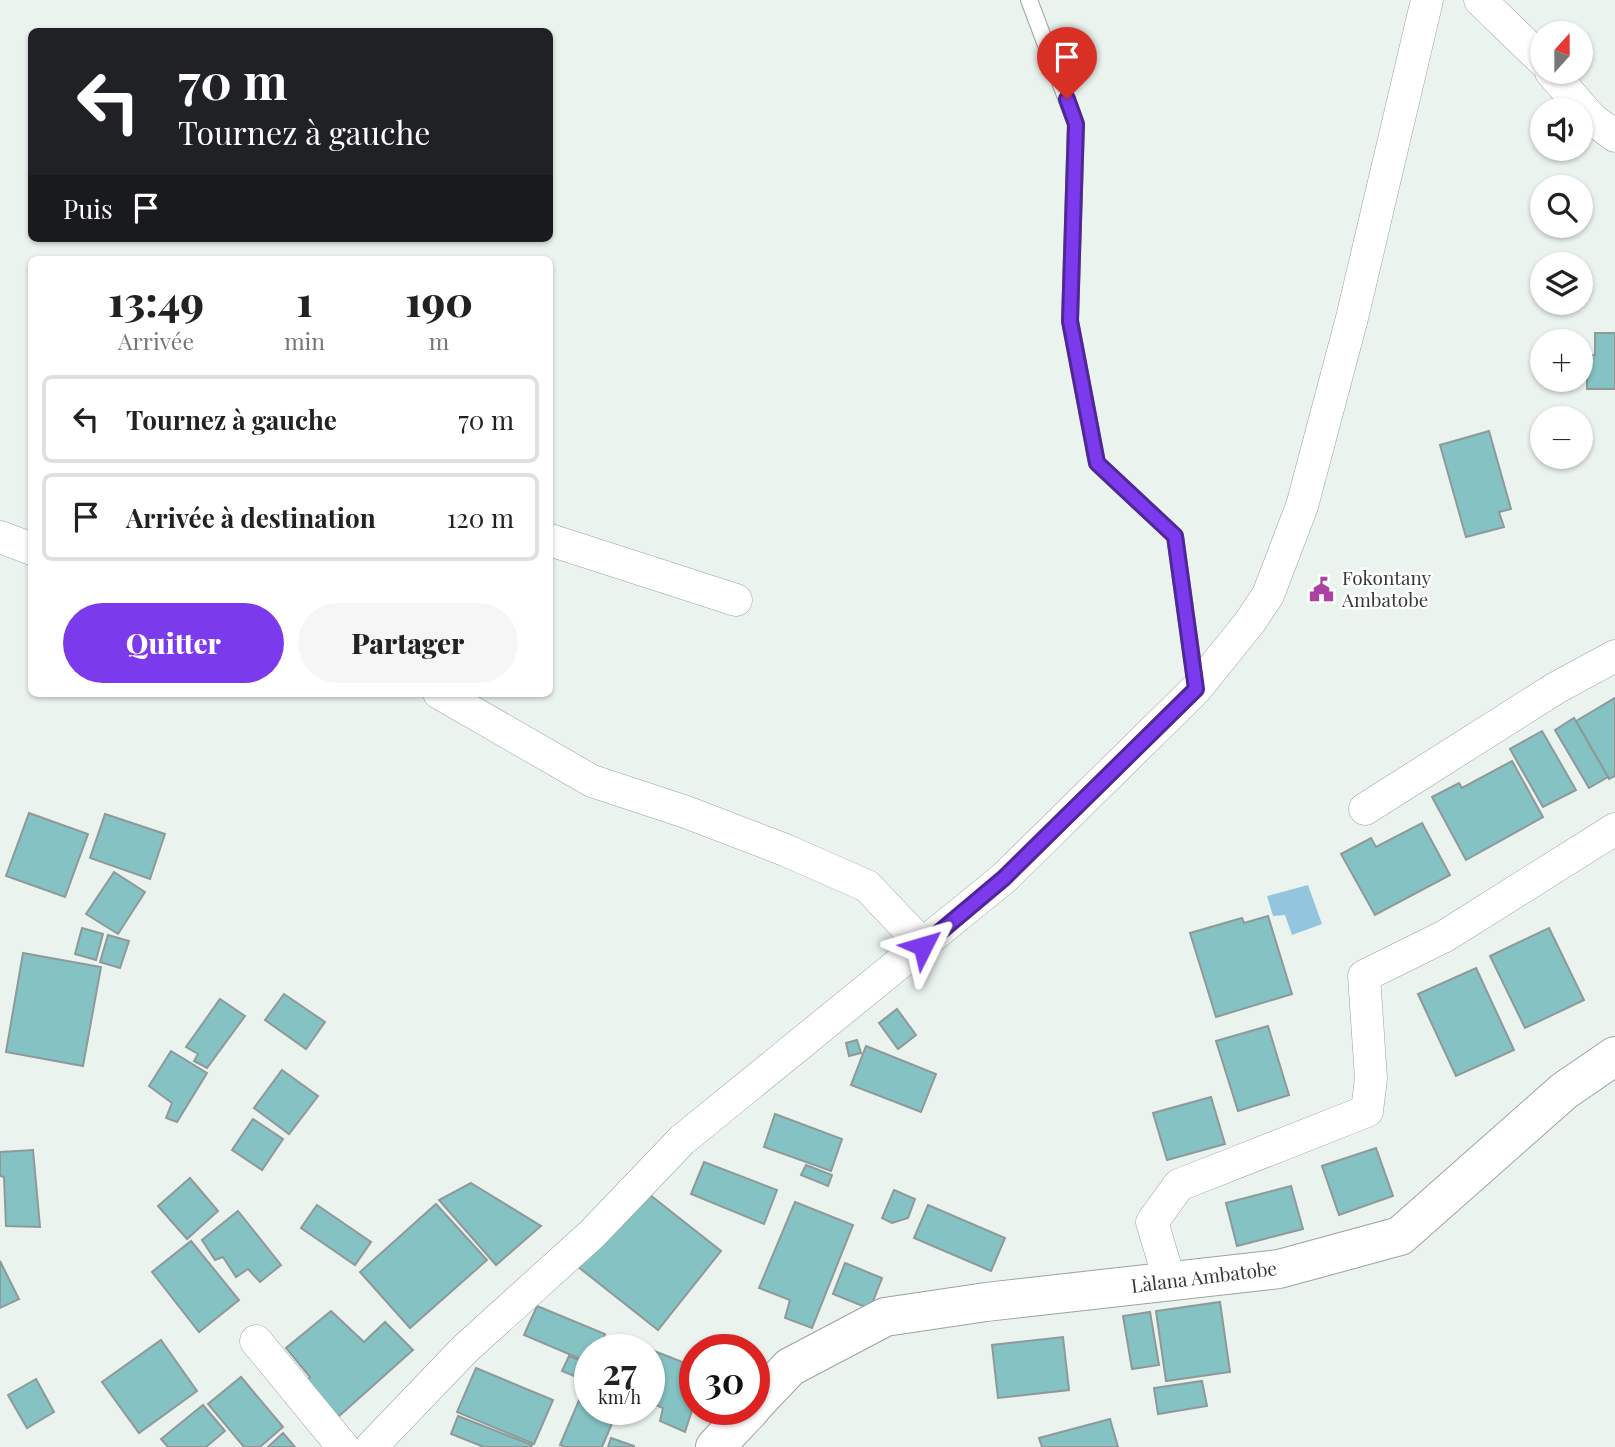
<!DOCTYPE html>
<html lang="fr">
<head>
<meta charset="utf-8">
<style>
  body { margin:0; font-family:"Playfair Display",serif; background:#f6f6f6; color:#222; height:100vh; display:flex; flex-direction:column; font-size:26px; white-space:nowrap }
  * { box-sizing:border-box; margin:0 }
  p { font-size:23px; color:#767676 }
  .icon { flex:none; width:38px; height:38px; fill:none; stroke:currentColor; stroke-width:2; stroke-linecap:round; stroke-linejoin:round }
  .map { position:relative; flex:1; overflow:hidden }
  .details { position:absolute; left:28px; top:256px; width:525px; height:441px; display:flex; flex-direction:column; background:#fff; border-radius:10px; box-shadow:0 2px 5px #0004 }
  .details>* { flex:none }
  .top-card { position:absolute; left:28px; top:28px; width:525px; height:214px; border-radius:10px; box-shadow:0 2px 5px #0004; background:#202124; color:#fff; overflow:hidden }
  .needle { width:46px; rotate:21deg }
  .fabs { position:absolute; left:1530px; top:21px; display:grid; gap:14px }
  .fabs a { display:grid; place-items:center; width:63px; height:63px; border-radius:50%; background:#fff; box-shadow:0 2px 5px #0004; font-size:35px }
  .speed { position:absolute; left:574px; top:1334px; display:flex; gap:14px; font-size:35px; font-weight:700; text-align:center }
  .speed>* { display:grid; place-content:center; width:91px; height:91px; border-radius:50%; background:#fff; box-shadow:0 2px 5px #0004; line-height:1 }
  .speed small { font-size:18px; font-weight:400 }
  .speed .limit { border:10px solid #d22; background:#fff; color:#111 }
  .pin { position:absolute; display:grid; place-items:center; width:60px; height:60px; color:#fff; margin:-72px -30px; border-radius:50% 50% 50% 0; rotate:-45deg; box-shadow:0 0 7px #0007 }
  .pin .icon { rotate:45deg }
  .me { position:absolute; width:77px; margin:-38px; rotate:50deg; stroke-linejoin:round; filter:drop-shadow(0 0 5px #0008) }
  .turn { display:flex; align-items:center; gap:24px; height:147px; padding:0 35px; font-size:32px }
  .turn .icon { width:91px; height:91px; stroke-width:2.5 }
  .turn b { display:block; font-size:49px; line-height:60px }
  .then { display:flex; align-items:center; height:66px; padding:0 35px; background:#0003; gap:14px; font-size:26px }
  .eta { display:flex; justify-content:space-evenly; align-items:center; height:119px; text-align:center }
  .eta b { font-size:42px; font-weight:800; line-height:49px }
  .primary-button { display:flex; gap:14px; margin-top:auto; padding:14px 35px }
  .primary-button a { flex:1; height:80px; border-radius:42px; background:#7c3aed; color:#fff; font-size:28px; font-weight:800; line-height:80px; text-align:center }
  .primary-button a+a { background:#f6f6f6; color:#222 }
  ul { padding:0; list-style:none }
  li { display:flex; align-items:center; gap:21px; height:88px; margin:0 14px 10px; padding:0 21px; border:4px solid #e0e0e0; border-radius:10px }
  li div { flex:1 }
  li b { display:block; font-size:26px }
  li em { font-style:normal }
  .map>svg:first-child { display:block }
</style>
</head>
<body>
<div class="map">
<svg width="1615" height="1447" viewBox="0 0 1615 1447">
  <rect width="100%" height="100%" fill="#eaf3ee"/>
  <!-- water -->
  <polygon fill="#94c5df" points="1308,885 1322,924 1292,935 1285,915 1273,916 1267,896"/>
  <!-- building -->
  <g fill="#84c2c3" stroke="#8f9999" stroke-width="2">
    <polygon points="1595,333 1615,333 1615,389 1587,389 1587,355 1595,355"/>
    <polygon points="1489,431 1511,509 1499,512 1504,527 1466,537 1440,445"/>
    <polygon points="1615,698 1615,776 1609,779 1576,721"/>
    <polygon points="1574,718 1608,777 1589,788 1555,730"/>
    <polygon points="1542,731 1576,790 1543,807 1510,749"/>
    <polygon points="1512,761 1543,817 1466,860 1432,797 1459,783 1462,788"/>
    <polygon points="29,813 88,834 65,897 6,876"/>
    <polygon points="105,814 165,834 150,879 90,858"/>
    <polygon points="1422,823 1450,875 1375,915 1341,854 1371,838 1376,847"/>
    <polygon points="114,872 145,892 118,934 86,914"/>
    <polygon points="1268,916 1292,994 1216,1017 1190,933 1242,918 1244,923"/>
    <polygon points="82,928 103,934 96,960 75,954"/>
    <polygon points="1549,928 1584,1000 1525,1028 1490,956"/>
    <polygon points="108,935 129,941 120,968 100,962"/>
    <polygon points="23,953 101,967 83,1066 6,1052"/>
    <polygon points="1476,968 1514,1050 1456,1076 1418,994"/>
    <polygon points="284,994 325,1022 306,1049 265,1020"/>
    <polygon points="220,999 245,1016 207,1068 194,1061 198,1054 186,1047"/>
    <polygon points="897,1009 916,1035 898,1049 879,1023"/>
    <polygon points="1268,1026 1289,1095 1238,1111 1216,1041"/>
    <polygon points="857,1040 861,1053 849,1056 846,1043"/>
    <polygon points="866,1046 936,1074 921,1112 851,1085"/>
    <polygon points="171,1051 207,1073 177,1122 166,1118 172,1103 149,1086"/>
    <polygon points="282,1070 318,1096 289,1134 254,1108"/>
    <polygon points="1211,1097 1225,1144 1167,1160 1153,1113"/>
    <polygon points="775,1114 842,1139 831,1171 764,1147"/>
    <polygon points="253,1119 283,1139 262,1170 232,1150"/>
    <polygon points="1376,1148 1393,1196 1339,1215 1322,1166"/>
    <polygon points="33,1150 40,1227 6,1226 4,1177 0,1176 0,1152"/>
    <polygon points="704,1162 777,1190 764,1224 691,1194"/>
    <polygon points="806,1165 832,1175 828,1186 801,1175"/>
    <polygon points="190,1178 218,1211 187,1239 158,1206"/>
    <polygon points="471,1183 541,1226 496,1265 439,1200"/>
    <polygon points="1291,1186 1303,1229 1237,1246 1226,1203"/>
    <polygon points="640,1187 721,1251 658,1330 577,1266"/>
    <polygon points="894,1190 915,1199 908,1218 892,1223 882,1218"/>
    <polygon points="795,1202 853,1225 812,1328 785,1318 790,1300 759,1288"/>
    <polygon points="436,1204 487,1260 410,1328 360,1272"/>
    <polygon points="317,1205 371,1242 355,1265 301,1228"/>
    <polygon points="928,1205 1005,1238 991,1271 914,1238"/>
    <polygon points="238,1211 281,1265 260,1282 248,1269 236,1277 223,1257 215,1260 202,1240"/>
    <polygon points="191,1241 239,1300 199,1332 152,1272"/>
    <polygon points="0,1261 19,1299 0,1308"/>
    <polygon points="845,1263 882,1278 870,1309 833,1294"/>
    <polygon points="1220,1302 1230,1372 1166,1381 1156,1311"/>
    <polygon points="537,1306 605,1334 599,1349 590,1349 590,1363 524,1335"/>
    <polygon points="331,1311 364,1342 385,1322 413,1350 329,1425 300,1390 310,1377 286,1348"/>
    <polygon points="1150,1312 1159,1365 1132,1369 1123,1316"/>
    <polygon points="615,1336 649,1349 609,1349"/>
    <polygon points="1063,1337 1069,1390 998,1398 992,1345"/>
    <polygon points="161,1340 197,1391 139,1433 102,1382"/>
    <polygon points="649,1349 695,1367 695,1401 685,1432 660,1421 663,1408 649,1402"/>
    <polygon points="569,1356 590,1364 589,1382 562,1371"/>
    <polygon points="476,1368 553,1400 534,1444 457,1412"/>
    <polygon points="241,1377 283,1427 260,1447 244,1447 208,1404"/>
    <polygon points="36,1379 54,1412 27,1428 8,1395"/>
    <polygon points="1202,1381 1207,1406 1158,1414 1154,1388"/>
    <polygon points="580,1398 590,1402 590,1409 604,1409 616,1414 602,1447 565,1447 560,1445"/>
    <polygon points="203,1405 225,1431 206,1447 168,1447 161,1439"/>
    <polygon points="617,1409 639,1409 636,1416"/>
    <polygon points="458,1416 532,1445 531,1447 484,1447 451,1434"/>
    <polygon points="1110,1419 1118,1447 1042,1447 1039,1438"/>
    <polygon points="283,1433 295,1447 268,1447"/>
    <polygon points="611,1438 634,1446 634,1447 608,1447"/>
  </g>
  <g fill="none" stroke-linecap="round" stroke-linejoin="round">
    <defs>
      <polyline id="service" points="1029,0 1076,124 1070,321 1097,463 1175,536 1196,687"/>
      <g id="minor">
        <polyline points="1480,0 1542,60"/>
        <polyline points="1551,72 1592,119 1615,136"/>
        <polyline points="0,537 32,549"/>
        <polyline points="550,540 736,600"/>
        <polyline points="439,693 592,781 686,812 785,850 867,886 924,946"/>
        <polyline points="1365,809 1556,688 1615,656"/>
        <polyline points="1170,1282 1152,1222 1179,1185 1367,1111 1371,1078 1364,976 1445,936 1615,829"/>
        <polyline points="256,1341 343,1447"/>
        <polyline points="371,1447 465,1349 592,1234 682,1140 1004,878 1196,689 1250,622 1268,595 1302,506 1352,318 1427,0"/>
      </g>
      <g id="tertiary">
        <polyline points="754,1405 790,1367 885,1317 986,1302 1279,1269 1400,1236 1564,1091 1615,1056"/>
        <polyline points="715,1447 751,1409"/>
      </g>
    </defs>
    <!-- service casing -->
    <use href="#service" stroke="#9ba39f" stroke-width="18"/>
    <!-- minor casing -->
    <use href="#minor" stroke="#9ba39f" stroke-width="33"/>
    <!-- tertiary casing -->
    <use href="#tertiary" stroke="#9ba39f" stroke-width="40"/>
    <!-- service -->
    <use href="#service" stroke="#fff" stroke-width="16"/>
    <!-- minor -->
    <use href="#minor" stroke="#fff" stroke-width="32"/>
    <!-- tertiary -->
    <use href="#tertiary" stroke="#fff" stroke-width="38"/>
  </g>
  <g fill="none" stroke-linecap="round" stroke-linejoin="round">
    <defs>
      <polyline id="route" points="923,946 1004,878 1196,689 1175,536 1097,463 1070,321 1076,124 1067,99"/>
    </defs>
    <!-- route casing -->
    <use href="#route" stroke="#51269a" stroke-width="18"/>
    <!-- route -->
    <use href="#route" stroke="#7c3aed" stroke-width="12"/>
  </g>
  <!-- icons -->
  <defs>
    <symbol id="civic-bare" viewBox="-9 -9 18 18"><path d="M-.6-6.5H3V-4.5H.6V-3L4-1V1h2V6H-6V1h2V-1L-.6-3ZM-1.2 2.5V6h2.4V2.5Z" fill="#ac41a2" stroke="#fff" stroke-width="2.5" paint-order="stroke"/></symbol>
  </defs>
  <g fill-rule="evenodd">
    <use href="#civic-bare" x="1304" y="572" width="35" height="35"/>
  </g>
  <g text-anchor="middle" stroke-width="5" stroke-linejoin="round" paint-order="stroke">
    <!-- poi labels -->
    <g font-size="19" fill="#353836" stroke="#fff" text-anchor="start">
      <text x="1342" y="585">Fokontany<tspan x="1342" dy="22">Ambatobe</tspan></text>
    </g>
    <!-- street labels -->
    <g font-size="19" fill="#353836" stroke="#fff">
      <text transform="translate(1204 1277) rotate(-7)" y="7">Làlana Ambatobe</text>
    </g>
  </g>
</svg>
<div class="fabs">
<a><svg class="needle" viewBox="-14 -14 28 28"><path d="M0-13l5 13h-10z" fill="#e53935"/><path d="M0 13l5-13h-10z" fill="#767676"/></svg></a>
<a><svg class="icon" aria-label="sound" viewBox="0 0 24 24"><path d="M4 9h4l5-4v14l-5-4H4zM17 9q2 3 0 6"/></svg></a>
<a><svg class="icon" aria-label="search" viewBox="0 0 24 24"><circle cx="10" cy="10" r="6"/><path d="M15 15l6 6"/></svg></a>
<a><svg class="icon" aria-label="layers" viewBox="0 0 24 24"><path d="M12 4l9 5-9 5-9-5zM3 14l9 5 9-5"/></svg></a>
<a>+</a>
<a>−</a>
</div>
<div class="speed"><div>27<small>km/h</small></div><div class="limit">30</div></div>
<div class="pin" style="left:1067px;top:99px;background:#d93025"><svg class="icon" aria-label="arrive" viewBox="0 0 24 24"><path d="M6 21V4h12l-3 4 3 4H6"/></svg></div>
<svg class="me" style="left:923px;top:946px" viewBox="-20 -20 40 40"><path d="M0-17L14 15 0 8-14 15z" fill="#7c3aed" stroke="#fff" stroke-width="4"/></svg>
<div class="top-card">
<div class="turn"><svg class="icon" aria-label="left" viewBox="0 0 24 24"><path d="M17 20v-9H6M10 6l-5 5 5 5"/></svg><div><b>70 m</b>Tournez à gauche</div></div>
<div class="then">Puis<svg class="icon" aria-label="arrive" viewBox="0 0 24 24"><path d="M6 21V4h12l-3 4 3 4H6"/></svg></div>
</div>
<section class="details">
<div class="eta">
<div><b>13:49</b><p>Arrivée</p></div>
<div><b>1</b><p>min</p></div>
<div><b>190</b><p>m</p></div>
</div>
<ul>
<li><svg class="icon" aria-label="left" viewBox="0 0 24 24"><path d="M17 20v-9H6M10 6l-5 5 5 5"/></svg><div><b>Tournez à gauche</b></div><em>70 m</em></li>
<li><svg class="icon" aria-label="arrive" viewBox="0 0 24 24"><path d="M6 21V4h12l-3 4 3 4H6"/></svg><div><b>Arrivée à destination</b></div><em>120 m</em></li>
</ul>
<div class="primary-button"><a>Quitter</a><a>Partager</a></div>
</section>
</div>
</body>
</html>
